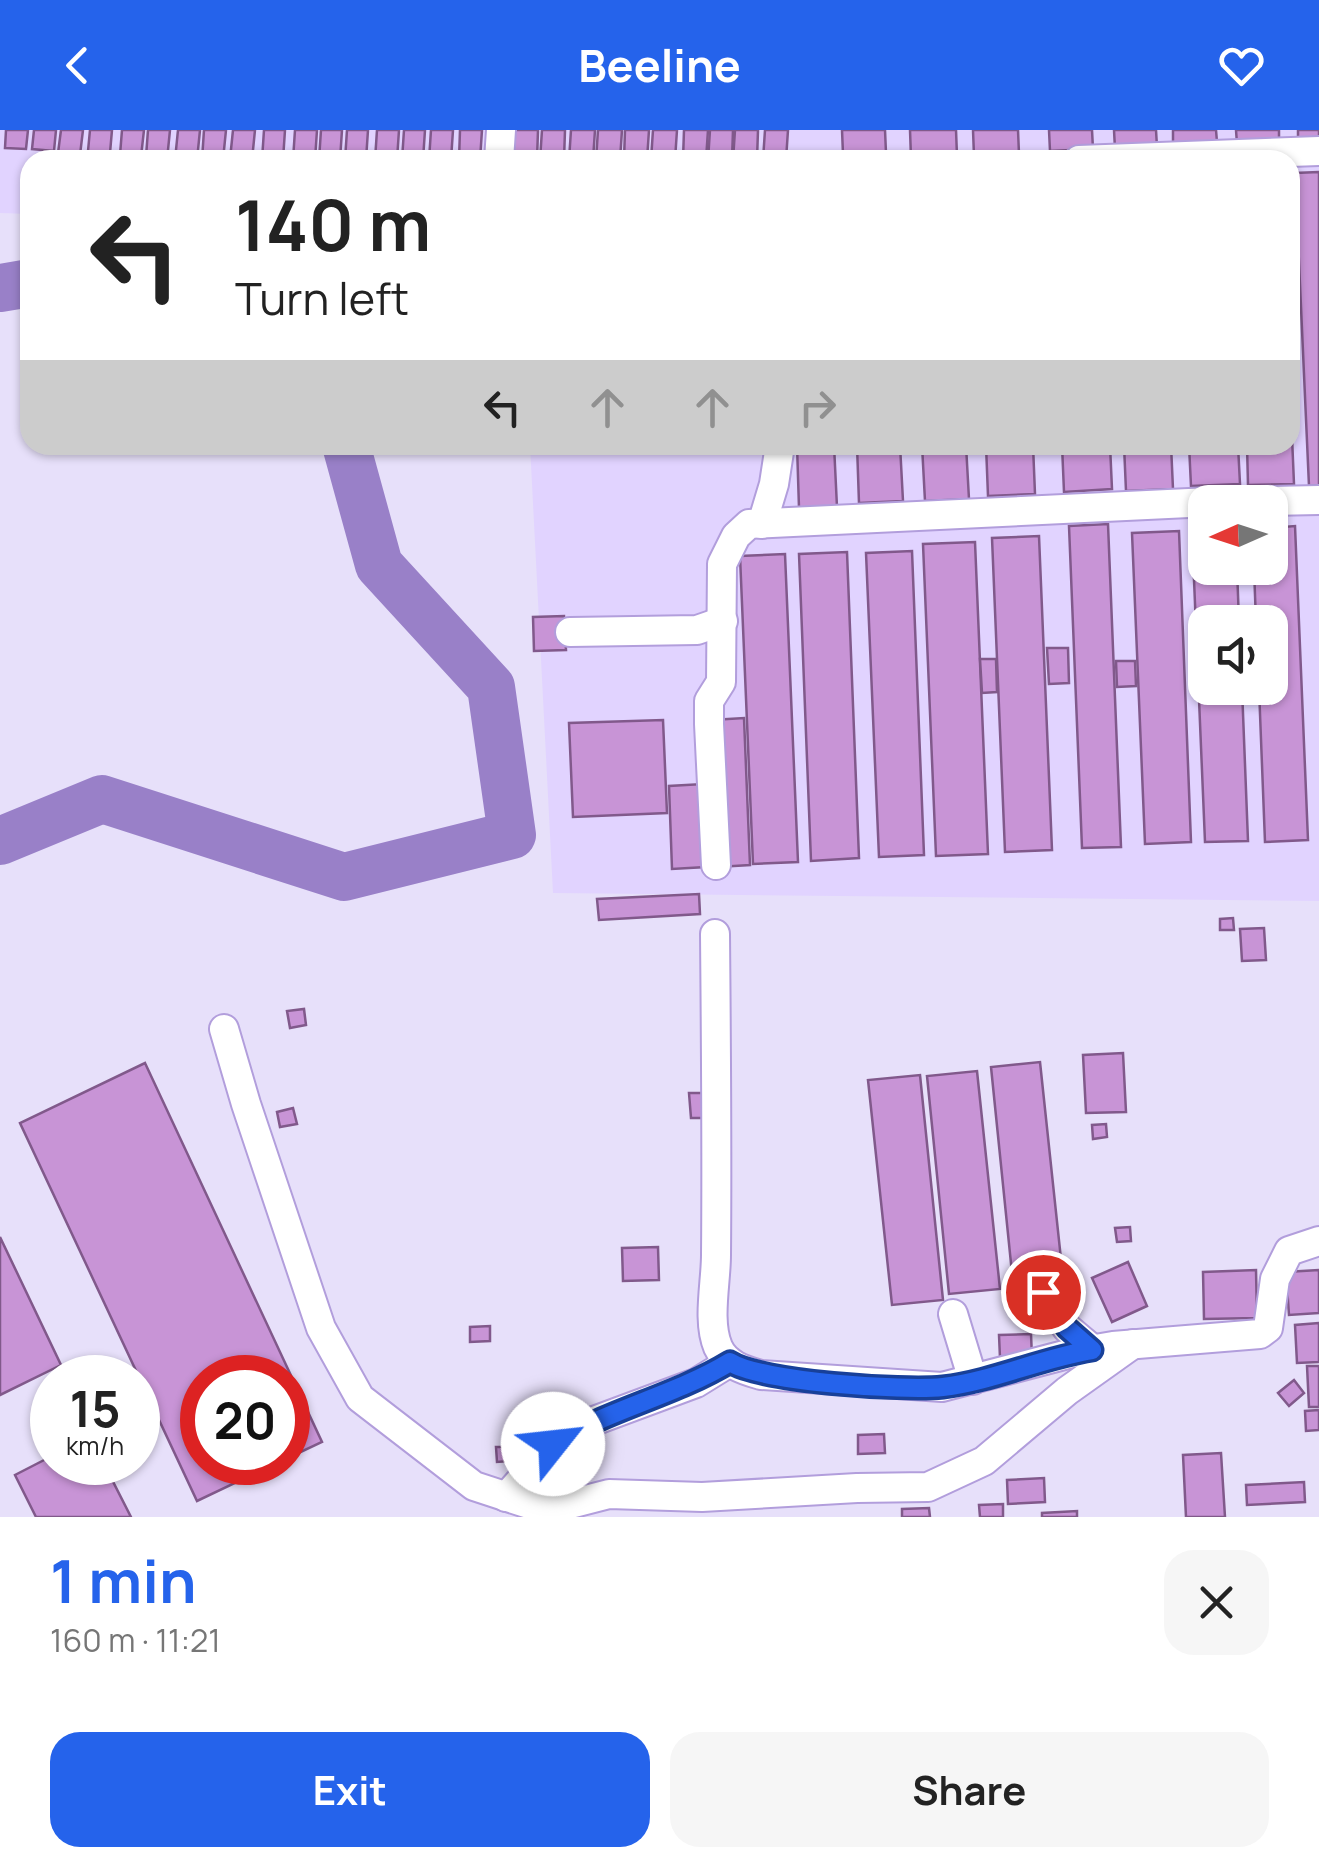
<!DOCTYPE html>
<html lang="en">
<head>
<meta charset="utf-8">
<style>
  body { margin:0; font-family:Manrope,sans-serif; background:#f6f6f6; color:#222; height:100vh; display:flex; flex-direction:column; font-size:38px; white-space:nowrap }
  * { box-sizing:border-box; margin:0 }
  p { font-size:32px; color:#767676 }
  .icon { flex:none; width:55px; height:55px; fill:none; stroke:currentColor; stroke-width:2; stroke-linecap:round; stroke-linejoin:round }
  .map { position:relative; height:1387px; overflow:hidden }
  .sheet { display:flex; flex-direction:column; background:#fff; flex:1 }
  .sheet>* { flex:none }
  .hud { position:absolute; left:20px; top:20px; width:1280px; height:305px; border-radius:30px; box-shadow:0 2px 8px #0004; background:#fff; color:#222; overflow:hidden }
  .needle { width:65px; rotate:267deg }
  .controls { position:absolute; left:1188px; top:355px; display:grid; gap:20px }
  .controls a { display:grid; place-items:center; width:100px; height:100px; border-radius:20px; background:#fff; box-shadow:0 2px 8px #0004; font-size:50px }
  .speed { position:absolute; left:30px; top:1225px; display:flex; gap:20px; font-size:50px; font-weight:700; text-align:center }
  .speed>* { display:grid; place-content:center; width:130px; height:130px; border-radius:50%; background:#fff; box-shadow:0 2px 8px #0004; line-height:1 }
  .speed small { font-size:25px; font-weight:400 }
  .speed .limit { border:15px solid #d22; background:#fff; color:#111 }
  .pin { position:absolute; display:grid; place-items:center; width:85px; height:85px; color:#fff; margin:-42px; border:5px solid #fff; border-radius:50%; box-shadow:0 2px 10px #0007 }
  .me { position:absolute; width:110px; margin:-55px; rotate:61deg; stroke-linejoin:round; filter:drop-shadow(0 0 8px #0008) }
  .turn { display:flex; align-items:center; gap:35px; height:210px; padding:0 50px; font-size:45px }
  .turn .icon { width:130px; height:130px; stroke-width:2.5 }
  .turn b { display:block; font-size:70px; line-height:85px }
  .lanes { display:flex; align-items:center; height:95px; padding:0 50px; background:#0003; justify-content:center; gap:50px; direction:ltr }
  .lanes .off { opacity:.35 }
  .round { display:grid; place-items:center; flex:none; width:105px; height:105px; border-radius:30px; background:#f6f6f6 }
  .head { display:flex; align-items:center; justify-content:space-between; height:170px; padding:0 50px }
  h1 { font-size:60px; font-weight:700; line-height:75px; color:#2563eb }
  .primary-button { display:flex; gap:20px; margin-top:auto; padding:20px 50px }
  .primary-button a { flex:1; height:115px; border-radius:30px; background:#2563eb; color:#fff; font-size:40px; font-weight:700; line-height:115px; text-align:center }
  .primary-button a+a { background:#f6f6f6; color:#222 }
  header { display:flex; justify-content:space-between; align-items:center; height:130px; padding:0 50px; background:#2563eb; color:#fff; font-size:45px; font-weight:700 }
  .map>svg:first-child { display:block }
</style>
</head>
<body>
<header><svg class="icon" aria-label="back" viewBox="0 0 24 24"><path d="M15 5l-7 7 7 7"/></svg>Beeline<svg class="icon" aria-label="heart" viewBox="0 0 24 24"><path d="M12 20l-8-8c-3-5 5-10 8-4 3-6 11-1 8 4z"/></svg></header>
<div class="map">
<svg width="1319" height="1387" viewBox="0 0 1319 1387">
  <rect width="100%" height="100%" fill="#e7e0fa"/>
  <!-- built -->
  <path fill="#e1d3ff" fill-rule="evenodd" d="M 0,0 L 1319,0 L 1319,771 L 553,763 L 530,315 L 1290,315 L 1290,30 L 30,30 L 30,84 L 0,83 ZM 1205,372 L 1270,372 L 1270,438 L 1205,438 ZM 1205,492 L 1270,492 L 1270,558 L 1205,558 Z"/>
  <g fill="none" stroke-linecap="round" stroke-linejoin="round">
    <!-- river -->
    <g stroke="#9980c8" stroke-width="48">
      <polyline points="0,158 30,153"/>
      <polyline points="0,711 102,669 344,747 512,705 491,557 379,435 346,315"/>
    </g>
  </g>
  <!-- building -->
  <g fill="#c894d6" stroke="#81598b" stroke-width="2.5">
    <polygon points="6,0 28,0 26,19 5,18"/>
    <polygon points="34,0 56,0 54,21 32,19"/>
    <polygon points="61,0 83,0 80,25 58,23"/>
    <polygon points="90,0 112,0 110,23 88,21"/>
    <polygon points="122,0 144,0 141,27 120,25"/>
    <polygon points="148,0 170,0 167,30 146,27"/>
    <polygon points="178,0 200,0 197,30 175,30"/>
    <polygon points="204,0 226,0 223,30 202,30"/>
    <polygon points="233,0 255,0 252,30 230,29"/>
    <polygon points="264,0 285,0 283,30 262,30"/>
    <polygon points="295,0 317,0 315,30 293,30"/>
    <polygon points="321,0 342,0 340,30 319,30"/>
    <polygon points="347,0 368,0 366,30 345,30"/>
    <polygon points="377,0 399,0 397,30 375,30"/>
    <polygon points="404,0 425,0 423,30 402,30"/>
    <polygon points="431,0 453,0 451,30 429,30"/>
    <polygon points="460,0 482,0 480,30 459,30"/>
    <polygon points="515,0 538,0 537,30 513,30"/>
    <polygon points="542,0 565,0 564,30 540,30"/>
    <polygon points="571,0 595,0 593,30 569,30"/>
    <polygon points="598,0 622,0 620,30 596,30"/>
    <polygon points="625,0 649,0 647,30 624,30"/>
    <polygon points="653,0 677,0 675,30 651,30"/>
    <polygon points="684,0 708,0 706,30 683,30"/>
    <polygon points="710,0 733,0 732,30 708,30"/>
    <polygon points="735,0 758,0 757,30 733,30"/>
    <polygon points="765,0 788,0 786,30 763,30"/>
    <polygon points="842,0 885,0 886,23 843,24"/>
    <polygon points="910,0 956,0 957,26 911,28"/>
    <polygon points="973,0 1018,0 1019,24 974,26"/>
    <polygon points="1049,0 1092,0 1093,19 1050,21"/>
    <polygon points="1114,0 1156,0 1157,17 1115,19"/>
    <polygon points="1173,0 1216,0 1217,12 1173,14"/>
    <polygon points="1236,0 1279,0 1279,12 1237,14"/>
    <polygon points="1298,0 1319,0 1319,8 1298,9"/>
    <polygon points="1319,42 1319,355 1309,356 1295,43"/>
    <polygon points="1290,259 1294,354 1248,355 1247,315 1290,315"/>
    <polygon points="797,315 834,315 837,377 799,378"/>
    <polygon points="857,315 900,315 903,371 859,373"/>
    <polygon points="922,315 966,315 969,369 925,371"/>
    <polygon points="986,315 1033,315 1035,364 988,366"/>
    <polygon points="1062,315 1110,315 1112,359 1064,362"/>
    <polygon points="1124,315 1171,315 1173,359 1126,361"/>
    <polygon points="1189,315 1238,315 1240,354 1191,356"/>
    <polygon points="1108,394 1121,717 1082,718 1069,396"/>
    <polygon points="1295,396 1308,710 1265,712 1259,558 1270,558 1270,492 1256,492 1254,438 1270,438 1270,398"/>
    <polygon points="1179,401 1191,712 1145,714 1132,403"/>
    <polygon points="1205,401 1205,438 1237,438 1239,492 1205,492 1205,558 1242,558 1248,711 1205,712 1192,402"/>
    <polygon points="1039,406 1052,720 1005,722 992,408"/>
    <polygon points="975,412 988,724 936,726 923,414"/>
    <polygon points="912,421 924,725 879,727 866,423"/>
    <polygon points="847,422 859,728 811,731 799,424"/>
    <polygon points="785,424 798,732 753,734 740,426"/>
    <polygon points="564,486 566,520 534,521 533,487"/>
    <polygon points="1047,518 1068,518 1069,553 1049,554"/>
    <polygon points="980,529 996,529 997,562 982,563"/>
    <polygon points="1116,531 1135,531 1136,556 1117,557"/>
    <polygon points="744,588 750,735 718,737 712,590"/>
    <polygon points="663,590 667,683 573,687 569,593"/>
    <polygon points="703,654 706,737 672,739 669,656"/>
    <polygon points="699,764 700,784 599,790 597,769"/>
    <polygon points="1233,788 1234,800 1220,800 1220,789"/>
    <polygon points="1264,798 1266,830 1242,831 1240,799"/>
    <polygon points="304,879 306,895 290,898 287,881"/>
    <polygon points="1123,923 1126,982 1086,983 1083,925"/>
    <polygon points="1040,932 1063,1148 1013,1153 991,937"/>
    <polygon points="145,933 322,1312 288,1328 288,1248 202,1248 202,1332 279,1332 197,1371 20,993"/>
    <polygon points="977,941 1000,1159 949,1164 927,946"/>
    <polygon points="920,945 943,1170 892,1175 868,950"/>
    <polygon points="689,963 704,963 705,988 691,988"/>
    <polygon points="293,978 297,994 280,997 277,982"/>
    <polygon points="1106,994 1107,1007 1093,1009 1092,995"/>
    <polygon points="1130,1097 1131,1111 1117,1112 1115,1098"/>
    <polygon points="0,1107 61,1235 0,1265"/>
    <polygon points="658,1117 659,1150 623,1151 622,1118"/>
    <polygon points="1128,1132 1147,1176 1112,1192 1092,1148"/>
    <polygon points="1256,1140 1257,1188 1204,1189 1203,1142"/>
    <polygon points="1319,1140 1319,1183 1289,1185 1286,1142"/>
    <polygon points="1319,1193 1319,1232 1297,1233 1295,1195"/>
    <polygon points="490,1196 490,1211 470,1212 470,1197"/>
    <polygon points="1031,1204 1032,1227 1000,1228 999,1205"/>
    <polygon points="1307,1236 1319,1236 1319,1277 1309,1277"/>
    <polygon points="1294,1250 1304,1263 1289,1276 1278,1263"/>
    <polygon points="1319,1280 1319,1300 1306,1301 1305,1281"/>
    <polygon points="884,1304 885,1323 858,1324 858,1305"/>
    <polygon points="496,1317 509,1317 510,1331 497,1332"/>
    <polygon points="1221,1323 1225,1387 1186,1387 1183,1325"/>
    <polygon points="52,1326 52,1332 103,1332 131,1387 36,1387 15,1345"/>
    <polygon points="1044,1348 1045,1372 1008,1374 1007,1350"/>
    <polygon points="1304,1352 1305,1372 1247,1375 1246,1355"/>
    <polygon points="1003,1374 1003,1387 980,1387 979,1375"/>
    <polygon points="929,1378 930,1387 902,1387 902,1379"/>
    <polygon points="1077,1381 1077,1387 1042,1387 1042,1383"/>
  </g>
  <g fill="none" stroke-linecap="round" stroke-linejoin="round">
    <defs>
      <g id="minor">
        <polyline points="499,30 501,0"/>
        <polyline points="1079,30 1319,21"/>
        <polyline points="762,394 774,354 780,315"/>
        <polyline points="570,502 697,500 723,491"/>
        <polyline points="716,735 709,594 709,571 721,552 722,434 736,406 749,394 1210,372 1319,370"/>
        <path d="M 715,804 C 716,911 717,1018 716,1125 C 716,1153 707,1191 718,1217 C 726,1235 744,1240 761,1245 L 942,1257 L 1072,1223 L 1113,1216 L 1260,1204 L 1268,1198 L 1275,1149 L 1289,1121 L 1319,1111"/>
        <polyline points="224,899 246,974 321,1198 360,1268 474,1356 535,1376 570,1374 609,1364 702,1367 857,1358 928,1357 984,1331 1067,1261 1133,1214"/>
        <polyline points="1043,1162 1067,1198 1092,1219"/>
        <polyline points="953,1184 973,1250"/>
        <polyline points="506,1367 553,1314 583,1295 696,1253 730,1232"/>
      </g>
    </defs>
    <!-- minor casing -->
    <use href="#minor" stroke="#b29edc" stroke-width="32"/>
    <!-- minor -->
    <use href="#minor" stroke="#fff" stroke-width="28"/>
  </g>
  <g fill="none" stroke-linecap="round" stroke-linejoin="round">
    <defs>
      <path id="route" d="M 553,1314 C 609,1279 674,1266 730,1232 C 761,1252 903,1261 943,1257 C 993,1251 1042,1228 1092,1220 L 1067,1198 L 1043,1162"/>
    </defs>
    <!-- route casing -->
    <use href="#route" stroke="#184099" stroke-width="25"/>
    <!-- route -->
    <use href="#route" stroke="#2563eb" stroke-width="18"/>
  </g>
</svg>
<div class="controls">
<a><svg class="needle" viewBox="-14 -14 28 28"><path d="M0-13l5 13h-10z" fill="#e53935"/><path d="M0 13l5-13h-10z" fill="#767676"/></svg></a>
<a><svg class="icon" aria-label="sound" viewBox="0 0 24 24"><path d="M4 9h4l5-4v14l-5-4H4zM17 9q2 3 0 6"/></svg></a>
</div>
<div class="speed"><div>15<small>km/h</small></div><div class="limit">20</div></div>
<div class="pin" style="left:1043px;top:1162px;background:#d93025"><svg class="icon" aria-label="arrive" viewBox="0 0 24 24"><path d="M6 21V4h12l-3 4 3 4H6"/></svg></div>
<svg class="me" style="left:553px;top:1314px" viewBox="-20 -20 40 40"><circle r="19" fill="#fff"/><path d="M0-13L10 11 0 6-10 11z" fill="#2563eb"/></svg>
<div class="hud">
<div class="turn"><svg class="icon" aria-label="left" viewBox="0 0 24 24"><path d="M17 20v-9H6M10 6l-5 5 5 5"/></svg><div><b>140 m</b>Turn left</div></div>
<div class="lanes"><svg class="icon" aria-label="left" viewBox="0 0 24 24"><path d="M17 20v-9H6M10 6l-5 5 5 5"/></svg><svg class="icon off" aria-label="ahead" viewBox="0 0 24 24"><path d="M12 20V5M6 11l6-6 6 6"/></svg><svg class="icon off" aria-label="ahead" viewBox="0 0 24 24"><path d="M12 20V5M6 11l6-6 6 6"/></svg><svg class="icon off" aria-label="right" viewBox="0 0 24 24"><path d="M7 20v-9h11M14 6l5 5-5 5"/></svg></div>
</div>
</div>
<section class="sheet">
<div class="head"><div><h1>1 min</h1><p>160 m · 11:21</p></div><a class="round"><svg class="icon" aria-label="close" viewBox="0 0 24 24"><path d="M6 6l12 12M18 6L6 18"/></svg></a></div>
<div class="primary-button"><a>Exit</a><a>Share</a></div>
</section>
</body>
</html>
